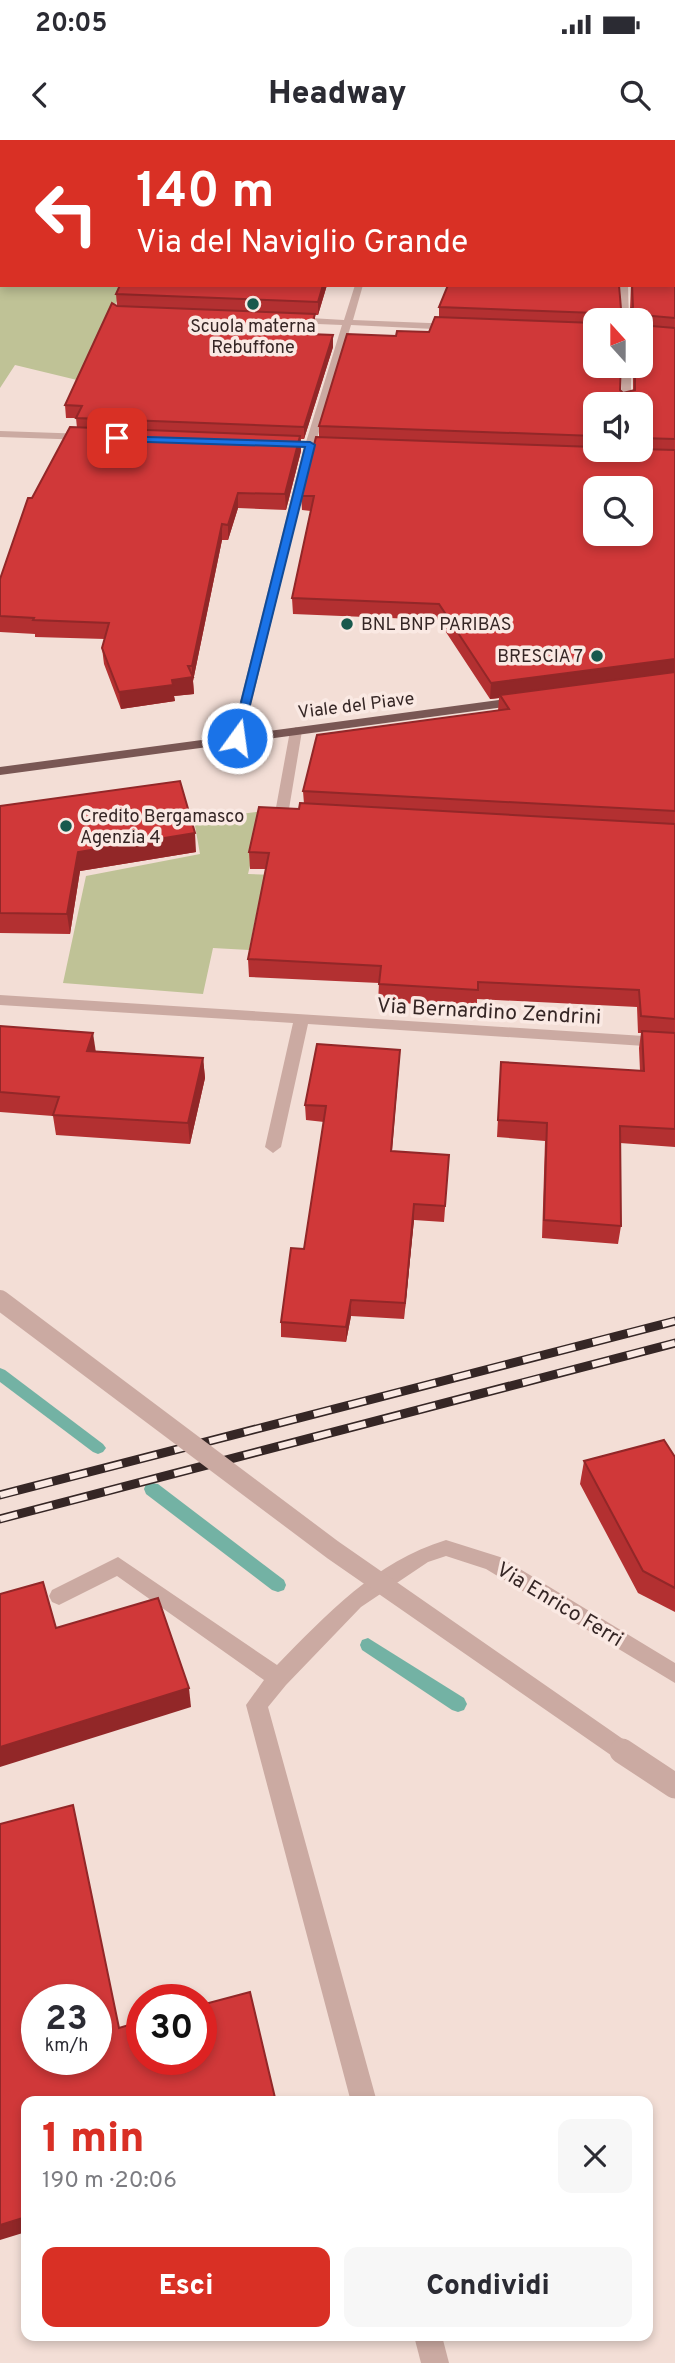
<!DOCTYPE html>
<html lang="it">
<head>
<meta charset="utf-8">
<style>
  body { margin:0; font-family:Overpass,sans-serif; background:#f7f7f7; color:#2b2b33; height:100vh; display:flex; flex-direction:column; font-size:26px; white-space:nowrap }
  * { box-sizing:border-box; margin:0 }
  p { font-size:23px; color:#7c7c81 }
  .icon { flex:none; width:38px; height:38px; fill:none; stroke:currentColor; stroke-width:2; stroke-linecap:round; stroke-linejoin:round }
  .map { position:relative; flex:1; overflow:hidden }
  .details { position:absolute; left:21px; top:1956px; width:632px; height:245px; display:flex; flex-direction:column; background:#fff; border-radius:14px; box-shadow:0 4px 10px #0003 }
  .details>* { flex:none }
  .guide { position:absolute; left:0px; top:0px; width:676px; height:147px; box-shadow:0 4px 10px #0003; background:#d93025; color:#fff; overflow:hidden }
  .needle { width:46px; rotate:339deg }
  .tools { position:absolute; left:583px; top:168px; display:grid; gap:14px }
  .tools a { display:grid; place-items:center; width:70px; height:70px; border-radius:14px; background:#fff; box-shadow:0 4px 10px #0003; font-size:35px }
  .speed { position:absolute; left:21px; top:1844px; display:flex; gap:14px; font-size:35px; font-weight:700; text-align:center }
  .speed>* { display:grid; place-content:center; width:91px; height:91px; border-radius:50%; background:#fff; box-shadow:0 4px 10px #0003; line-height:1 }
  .speed small { font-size:18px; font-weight:400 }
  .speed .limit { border:10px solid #d22; background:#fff; color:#111 }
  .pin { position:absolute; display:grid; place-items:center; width:60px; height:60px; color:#fff; margin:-30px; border-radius:14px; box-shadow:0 4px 10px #0006 }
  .me { position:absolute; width:77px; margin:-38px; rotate:14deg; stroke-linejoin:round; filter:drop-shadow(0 0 5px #0008) }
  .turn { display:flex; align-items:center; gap:24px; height:147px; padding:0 21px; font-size:32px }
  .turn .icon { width:91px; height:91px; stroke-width:2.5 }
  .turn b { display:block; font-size:49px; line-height:60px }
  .round { display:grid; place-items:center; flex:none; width:74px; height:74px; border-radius:14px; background:#f7f7f7 }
  .head { display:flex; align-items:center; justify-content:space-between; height:119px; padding:0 21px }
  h1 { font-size:42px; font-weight:800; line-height:52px; color:#d93025 }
  .button { display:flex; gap:14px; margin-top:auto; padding:14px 21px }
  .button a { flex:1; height:80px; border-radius:14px; background:#d93025; color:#fff; font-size:28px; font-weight:800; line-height:80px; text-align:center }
  .button a+a { background:#f7f7f7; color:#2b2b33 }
  .status { display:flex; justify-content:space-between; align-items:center; height:49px; padding:0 35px; background:#fff; direction:ltr }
  .status svg { height:19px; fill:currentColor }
  header { display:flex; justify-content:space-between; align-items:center; height:91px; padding:0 21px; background:#fff; font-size:32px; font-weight:800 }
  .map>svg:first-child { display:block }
</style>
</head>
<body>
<div class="status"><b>20:05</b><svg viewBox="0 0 49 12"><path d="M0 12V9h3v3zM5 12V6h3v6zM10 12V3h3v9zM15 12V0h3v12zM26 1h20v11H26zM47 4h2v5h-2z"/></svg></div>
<header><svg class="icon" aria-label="back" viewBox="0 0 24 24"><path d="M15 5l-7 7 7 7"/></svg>Headway<svg class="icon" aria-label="search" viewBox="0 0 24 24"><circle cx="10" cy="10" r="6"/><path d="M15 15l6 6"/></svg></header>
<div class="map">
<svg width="675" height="2223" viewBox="0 0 675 2223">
  <rect width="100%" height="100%" fill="#f3ded6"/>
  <!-- green -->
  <g fill="#bfc296">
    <polygon points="0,117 2,145 125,145 77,240 15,225 0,248"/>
    <polygon points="263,671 248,734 354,738 347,770 258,766 249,810 213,808 203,854 63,843 86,736 200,714 194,680"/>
  </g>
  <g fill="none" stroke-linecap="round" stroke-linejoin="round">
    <!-- stream -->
    <g fill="#73b2a4" fill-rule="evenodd">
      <polygon points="0,1228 5,1230 103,1304 106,1308 103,1312 98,1314 93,1312 0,1242"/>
      <polygon points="152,1343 158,1344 284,1440 286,1445 284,1450 278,1452 272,1450 146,1354 144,1349 146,1344"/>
      <polygon points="368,1498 464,1558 467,1564 464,1570 458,1572 452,1570 362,1510 360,1505 362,1500"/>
    </g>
    <!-- minor -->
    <g fill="#cbaaa2" fill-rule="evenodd">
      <rect x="0" y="69" width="2" height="5"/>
      <rect x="674" y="80" width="1" height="4"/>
      <rect x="674" y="100" width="1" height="4"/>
      <polygon points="355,145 363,145 353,180 454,184 458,187 454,190 351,185 316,302 336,303 341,306 336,309 314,308 243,598 241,601 233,601 231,598 304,307 276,306 271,303 276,300 306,302 342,185 293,183 289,180 293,177 344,180"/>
      <polygon points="620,145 628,145 629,180 621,180"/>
      <polygon points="622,226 631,226 631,264 621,264"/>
      <polygon points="0,291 87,294 92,297 87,300 0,297"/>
      <path d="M 296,587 L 302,591 L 289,669 L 306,671 L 306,677 C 297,679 282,679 275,673 L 290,591 Z"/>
      <polygon points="0,855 675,898 675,908 308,884 281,1007 273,1013 265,1007 293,883 0,865"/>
      <path d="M 446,1400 L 500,1417 L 675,1523 L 675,1543 L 486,1429 L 446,1416 L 428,1422 L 361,1467 L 286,1545 L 268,1567 L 377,1962 L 351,1962 L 246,1565 L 264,1540 L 117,1436 L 59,1465 L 52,1462 L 49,1456 L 52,1450 L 118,1417 L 277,1525 C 328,1473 375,1422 446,1400 Z"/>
      <polygon points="414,2196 442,2196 449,2223 421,2223"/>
    </g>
    <!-- major -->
    <polygon fill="#795754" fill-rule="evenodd" points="522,557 526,558 526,564 0,635 0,627"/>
    <defs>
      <g id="rail">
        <polyline points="0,1355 675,1181"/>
        <polyline points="0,1379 675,1203"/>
      </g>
    </defs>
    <!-- rail casing -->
    <use href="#rail" stroke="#352625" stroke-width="9"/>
    <!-- rail -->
    <use href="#rail" stroke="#fae9e3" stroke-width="6" stroke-dasharray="18" stroke-linecap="butt"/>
    <!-- minor-bridge-far1 -->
    <polyline stroke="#cbaaa2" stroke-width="20" points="0,1160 333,1410 624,1612"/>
    <!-- minor-bridge -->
    <polyline stroke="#cbaaa2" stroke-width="25" points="622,1611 675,1646"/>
  </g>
  <!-- wall -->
  <g fill="#b33031" fill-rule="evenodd">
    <polygon points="0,0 317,0 317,2 2,2 2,27 0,27"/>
    <polygon points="323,0 675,0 675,47 674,47 674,2 324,2"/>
    <path d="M 675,138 L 675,1007 L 620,1003 L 621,1086 L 618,1104 L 542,1098 L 545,1001 L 497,997 L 501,922 L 640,931 L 639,908 L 641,893 L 638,893 L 637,867 L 477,859 L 477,867 L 378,862 L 379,843 L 249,837 L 248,819 L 266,729 L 250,729 L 249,712 L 299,669 L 304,664 L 303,651 L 498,571 L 499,558 L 490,559 L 438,480 L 293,474 L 292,458 L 311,371 L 302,370 L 301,356 L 319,297 L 319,286 L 396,196 L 429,192 L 439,177 L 439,167 L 630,169 L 631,145 L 674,145 ZM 595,180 L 640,180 L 640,226 L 633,226 L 633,250 L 623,253 L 595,226 ZM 595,264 L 640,264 L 640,310 L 595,310 Z"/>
    <polygon points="107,145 327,145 318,175 315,175 315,186 312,194 333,195 333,207 304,299 301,299 301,311 286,370 238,368 228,400 222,400 193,541 194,554 174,556 175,561 121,569 104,524 102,508 105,499 35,497 35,494 0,492 0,439 32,358 77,288 76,278 66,278 65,265 117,166 116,154 119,146"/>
    <polygon points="0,666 196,712 80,731 70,794 0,793"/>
    <polygon points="0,886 96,911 203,918 205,938 190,1004 56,995 53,976 0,972"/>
    <polygon points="399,925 392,1011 449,1015 444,1082 414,1080 404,1179 351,1176 346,1202 281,1197 281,1182 304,1109 324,982 306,980 305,965"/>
    <polygon points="675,1317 675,1472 638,1453 580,1344 584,1321"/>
  </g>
  <!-- shaded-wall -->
  <g fill="#922728">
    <polygon points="502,0 540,0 540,2 473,2"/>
    <polygon points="323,145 327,145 318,175 318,162"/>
    <polygon points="315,174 315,186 309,206 309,194"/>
    <polygon points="333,195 333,207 304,299 304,287"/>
    <polygon points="300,296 301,311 286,370 285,354"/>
    <polygon points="238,353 238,368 228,400 228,385"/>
    <polygon points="222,384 222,400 193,541 194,554 174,556 175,561 121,569 119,552 172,540 192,537 192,526"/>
    <polygon points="675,519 675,534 500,555 499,558 490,559 491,543"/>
    <polygon points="195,693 196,712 80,731 70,794 67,774 78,712"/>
    <polygon points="93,893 96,913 87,911"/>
    <polygon points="400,910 399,925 390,1027 391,1011"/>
    <polygon points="203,918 205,938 190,1004 188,983"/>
    <polygon points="414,1064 414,1080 404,1179 405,1163"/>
    <polygon points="351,1160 351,1176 346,1202 346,1187"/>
    <polygon points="189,1548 191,1567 0,1627 0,1607"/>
    <polygon points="26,2077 26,2092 0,2100 0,2085"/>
  </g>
  <!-- building -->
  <g fill="#d03839" stroke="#922728" stroke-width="2" fill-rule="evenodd">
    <polygon points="0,0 312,0 311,2 2,2 2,15 0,15"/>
    <polygon points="331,0 502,0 473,2 332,2"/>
    <polygon points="541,0 675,0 675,35 674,35 674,2 541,2"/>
    <polygon points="674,138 675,138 675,178 642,175 640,180 598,180 596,173 439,167 448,145 619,145 621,169 630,169 633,167 632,145 674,145"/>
    <polygon points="120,145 323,145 318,162 116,154"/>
    <polygon points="112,163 117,166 315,174 309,194 333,195 304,287 76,278 82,266 65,265"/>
    <polygon points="435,177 595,183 595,226 621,226 620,250 623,253 635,250 635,226 640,226 640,185 675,188 675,299 640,298 640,264 595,264 595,296 319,286 347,194 396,196 397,191 429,192"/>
    <polygon points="70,287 300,296 285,354 238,353 228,385 222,384 192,526 188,526 193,537 172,540 173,545 119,552 102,508 109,483 33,480 34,478 0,476 0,439 28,358 32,358"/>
    <path d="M 316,297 L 595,307 L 595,310 L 640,310 L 640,309 L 675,310 L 675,519 L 491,543 L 439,464 L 292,458 L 314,356 L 301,356 ZM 595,348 L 640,348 L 640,394 L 595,394 Z"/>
    <polygon points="675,532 675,671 303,651 317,595 509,569 500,555"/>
    <polygon points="180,641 195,693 78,712 67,774 0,773 0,666"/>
    <polygon points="300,663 675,684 675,879 641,876 639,850 478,842 478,850 379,844 381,826 248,819 269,713 249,712 259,667 299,669"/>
    <polygon points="0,886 93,893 87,911 203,918 188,983 53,975 59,957 0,952"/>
    <polygon points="642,891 675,893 675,989 620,986 621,1086 544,1080 547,983 498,980 501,922 644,931"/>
    <polygon points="317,904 400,910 391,1011 449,1015 445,1066 414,1064 405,1163 351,1160 346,1187 281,1182 291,1108 304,1109 326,966 305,965"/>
    <polygon points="664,1300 675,1317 675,1448 643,1431 584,1321"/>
    <polygon points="43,1442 56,1488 158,1458 189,1548 0,1607 0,1454"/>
    <path d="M 73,1665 L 119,1888 L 142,1881 L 142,1920 L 201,1920 L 201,1865 L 250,1852 L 276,1962 L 26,1962 L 26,2077 L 0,2085 L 0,1684 ZM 37,1860 L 96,1860 L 96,1920 L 37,1920 Z"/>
  </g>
  <!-- route -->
  <polygon fill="#1a73e8" stroke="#114b97" stroke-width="2" points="114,296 310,302 315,305 241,601 232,598 305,307 117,301 114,300"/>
  <!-- markers -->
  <g fill="#18594d" stroke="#fae9e3" stroke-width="2.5">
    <circle cx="253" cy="164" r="7"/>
    <circle cx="347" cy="484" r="7"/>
    <circle cx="597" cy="516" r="7"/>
    <circle cx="66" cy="686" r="7"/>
  </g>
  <g text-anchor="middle" stroke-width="7" stroke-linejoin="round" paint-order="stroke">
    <!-- far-poi labels -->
    <g font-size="18" fill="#352625" stroke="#fae9e3" text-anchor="start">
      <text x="253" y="192" text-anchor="middle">Scuola materna<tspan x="253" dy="21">Rebuffone</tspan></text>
      <text x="361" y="490">BNL BNP PARIBAS</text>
      <text x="583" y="522" text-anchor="end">BRESCIA 7</text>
      <text x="80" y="682">Credito Bergamasco<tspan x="80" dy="21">Agenzia 4</tspan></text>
    </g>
    <!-- far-street labels -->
    <g font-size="18" fill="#352625" stroke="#fae9e3">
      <text transform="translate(356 565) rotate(-7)" y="6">Viale del Piave</text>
    </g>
    <!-- street labels -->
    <g font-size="21" fill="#352625" stroke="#fae9e3">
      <text transform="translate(489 871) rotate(3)" y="7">Via Bernardino Zendrini</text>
      <text transform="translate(560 1464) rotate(31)" y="7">Via Enrico Ferri</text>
    </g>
  </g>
</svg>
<div class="tools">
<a><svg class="needle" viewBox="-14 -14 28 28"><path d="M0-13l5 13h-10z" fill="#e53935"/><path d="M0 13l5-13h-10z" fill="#7c7c81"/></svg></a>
<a><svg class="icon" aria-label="sound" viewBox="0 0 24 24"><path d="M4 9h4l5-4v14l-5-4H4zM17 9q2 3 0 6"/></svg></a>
<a><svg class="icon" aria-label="search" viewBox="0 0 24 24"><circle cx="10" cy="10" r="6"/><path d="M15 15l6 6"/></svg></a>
</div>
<div class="speed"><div>23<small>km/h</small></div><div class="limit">30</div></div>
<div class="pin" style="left:117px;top:298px;background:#d93025"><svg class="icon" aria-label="arrive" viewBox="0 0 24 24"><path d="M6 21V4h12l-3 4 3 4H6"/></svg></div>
<svg class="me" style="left:237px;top:598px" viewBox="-20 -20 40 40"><circle r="17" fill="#1a73e8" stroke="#fff" stroke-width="3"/><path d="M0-11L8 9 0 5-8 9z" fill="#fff"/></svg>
<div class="guide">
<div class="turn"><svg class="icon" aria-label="left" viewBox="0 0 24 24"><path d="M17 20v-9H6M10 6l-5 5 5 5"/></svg><div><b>140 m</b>Via del Naviglio Grande</div></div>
</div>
<section class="details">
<div class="head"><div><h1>1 min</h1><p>190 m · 20:06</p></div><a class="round"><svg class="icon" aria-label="close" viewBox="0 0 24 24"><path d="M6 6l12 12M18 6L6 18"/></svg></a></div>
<div class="button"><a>Esci</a><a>Condividi</a></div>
</section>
</div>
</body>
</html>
